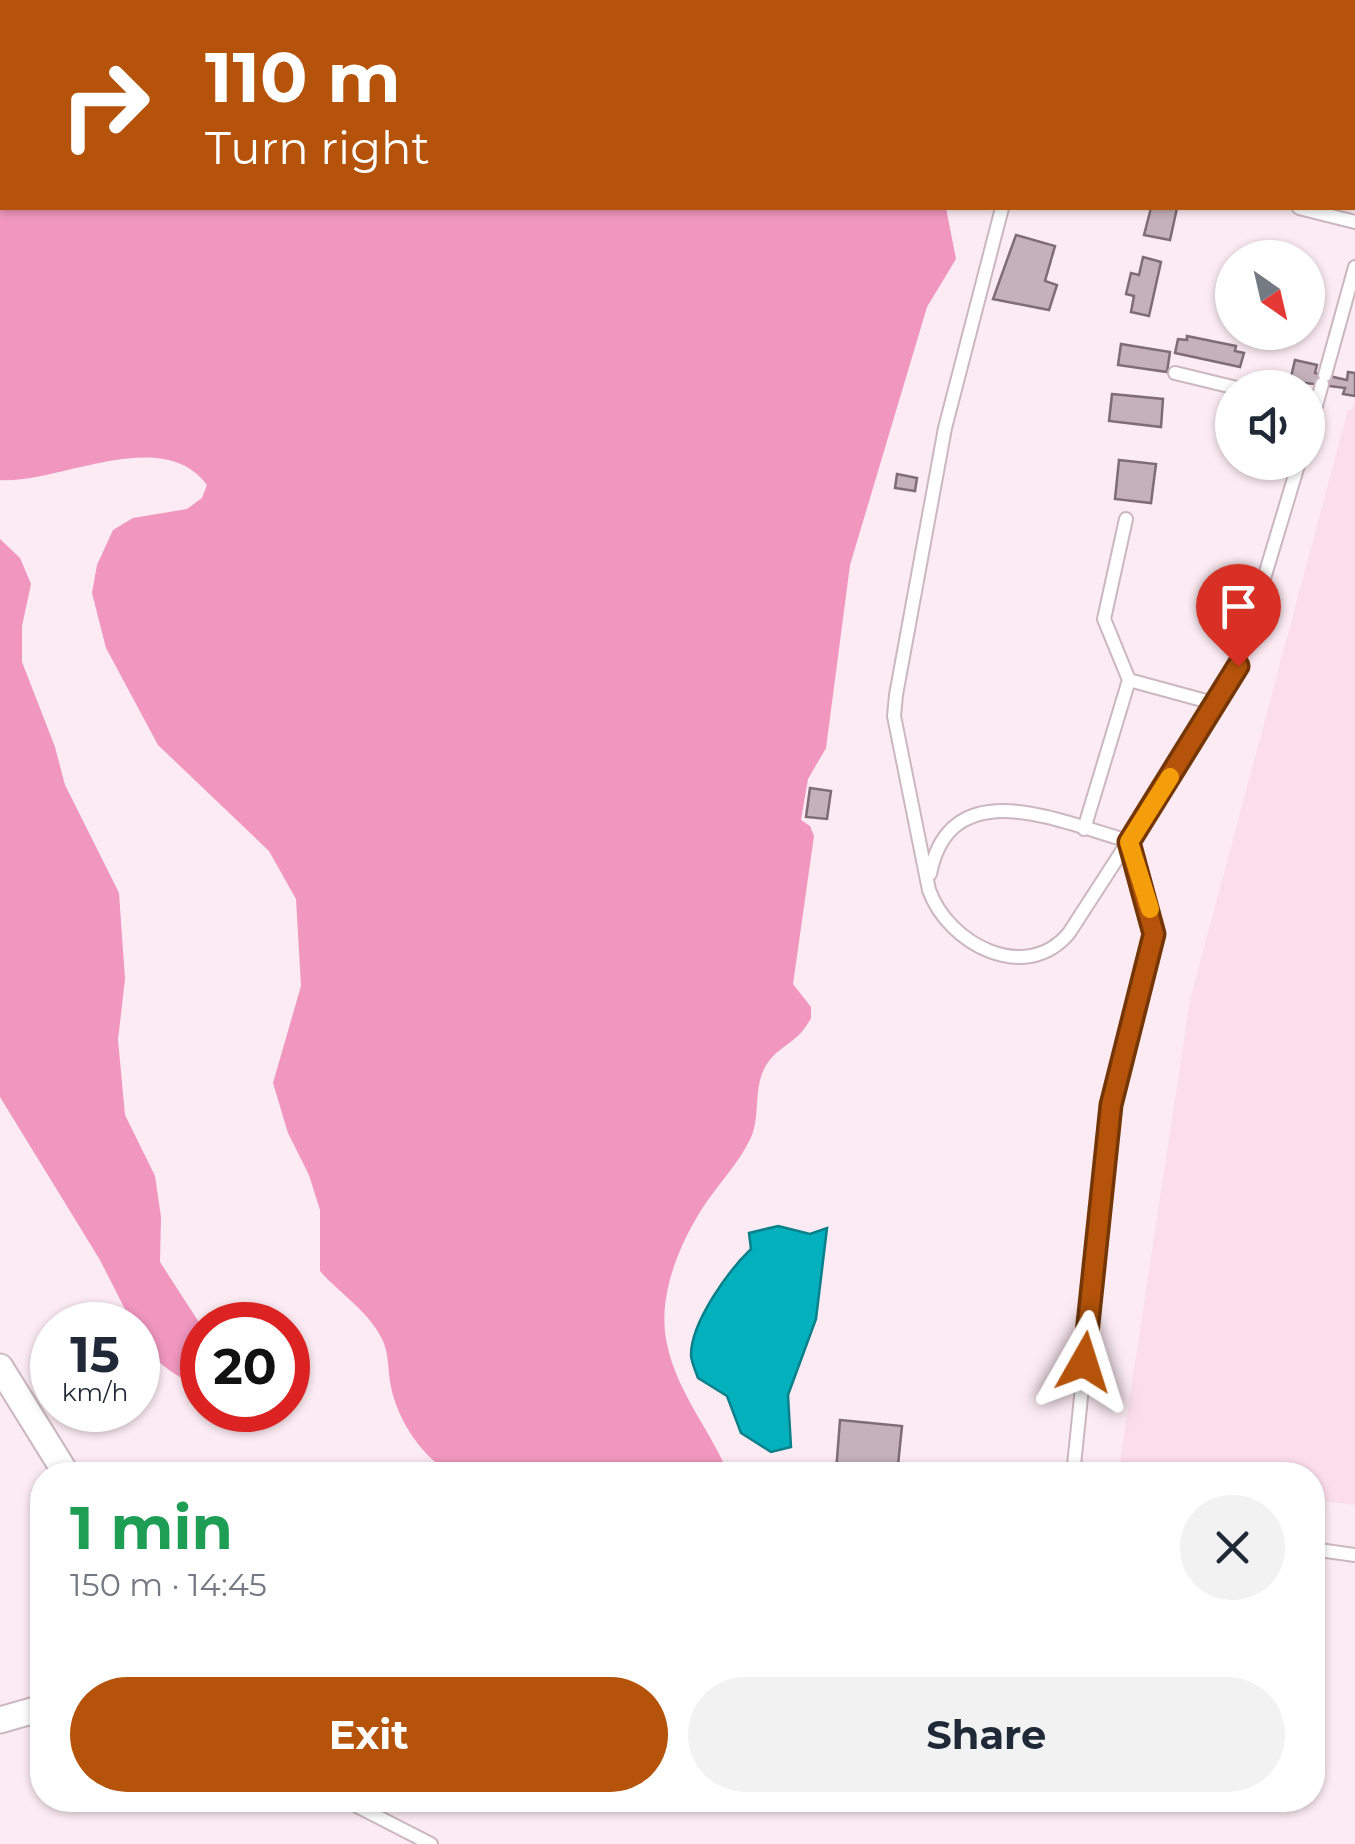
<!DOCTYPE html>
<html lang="en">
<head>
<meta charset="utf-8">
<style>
  body { margin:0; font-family:Montserrat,sans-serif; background:#f2f2f3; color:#1f2937; height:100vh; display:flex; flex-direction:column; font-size:38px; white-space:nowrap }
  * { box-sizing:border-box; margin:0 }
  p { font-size:32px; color:#747a83 }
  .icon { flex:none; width:55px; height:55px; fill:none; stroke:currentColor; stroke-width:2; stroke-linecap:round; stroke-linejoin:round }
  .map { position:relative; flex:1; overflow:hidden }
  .panel { position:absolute; left:30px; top:1462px; width:1295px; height:350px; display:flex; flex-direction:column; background:#fff; border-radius:40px; box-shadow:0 2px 8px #0004 }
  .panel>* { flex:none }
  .guide { position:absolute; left:0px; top:0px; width:1355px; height:210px; box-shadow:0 2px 8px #0004; background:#b45309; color:#fff; overflow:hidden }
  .needle { width:65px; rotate:146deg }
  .buttons { position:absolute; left:1215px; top:240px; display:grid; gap:20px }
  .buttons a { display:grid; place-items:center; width:110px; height:110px; border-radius:50%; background:#fff; box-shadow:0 2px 8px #0004; font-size:50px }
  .speed { position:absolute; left:30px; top:1302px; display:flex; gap:20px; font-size:50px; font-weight:700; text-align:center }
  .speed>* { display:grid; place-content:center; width:130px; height:130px; border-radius:50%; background:#fff; box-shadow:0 2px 8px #0004; line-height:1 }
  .speed small { font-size:25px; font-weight:400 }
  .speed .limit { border:15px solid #d22; background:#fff; color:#111 }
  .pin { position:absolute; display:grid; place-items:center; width:85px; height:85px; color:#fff; margin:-102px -42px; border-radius:50% 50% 50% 0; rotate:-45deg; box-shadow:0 0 10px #0007 }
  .pin .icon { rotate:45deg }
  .me { position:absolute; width:110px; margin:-55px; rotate:6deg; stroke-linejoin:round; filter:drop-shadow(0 0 8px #0008) }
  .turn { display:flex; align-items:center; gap:35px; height:210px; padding:0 40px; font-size:45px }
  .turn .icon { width:130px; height:130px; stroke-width:2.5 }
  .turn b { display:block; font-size:70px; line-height:85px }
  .round { display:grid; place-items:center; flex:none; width:105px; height:105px; border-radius:52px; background:#f2f2f3 }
  .head { display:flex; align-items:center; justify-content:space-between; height:170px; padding:0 40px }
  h1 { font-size:60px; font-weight:700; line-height:75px; color:#1e9e55 }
  .action { display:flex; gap:20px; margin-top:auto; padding:20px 40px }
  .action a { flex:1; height:115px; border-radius:60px; background:#b45309; color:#fff; font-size:40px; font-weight:700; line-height:115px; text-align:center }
  .action a+a { background:#f2f2f3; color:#1f2937 }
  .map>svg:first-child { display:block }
</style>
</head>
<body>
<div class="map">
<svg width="1355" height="1844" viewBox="0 0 1355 1844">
  <rect width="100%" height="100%" fill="#fcebf2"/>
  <!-- built -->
  <polygon fill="#fcdeea" points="1355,401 1355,1505 1313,1500 1312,1475 1118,1475 1190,1000 1348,410 1352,410"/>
  <!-- forest -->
  <g fill="#f096bf">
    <path d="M 0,0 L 954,0 L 2,2 L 2,208 L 946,208 L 956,259 L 927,307 L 850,565 L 826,748 L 808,779 L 801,820 L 810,826 L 814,836 L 793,984 L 811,1007 L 811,1018 C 798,1043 782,1044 769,1061 C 752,1083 761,1112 752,1135 C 740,1163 716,1186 700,1212 C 677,1249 657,1300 667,1344 C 677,1393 710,1429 729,1475 L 454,1475 C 423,1459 398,1421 391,1387 C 388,1373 389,1354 383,1341 C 369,1311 341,1295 320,1271 L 320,1210 L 309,1175 L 288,1133 L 273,1083 L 301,986 L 296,899 L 269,851 L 158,745 L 106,648 L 92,593 L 97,565 L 113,530 L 133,518 L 187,509 L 202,498 L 207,485 C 163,424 58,484 0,480 Z"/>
    <path d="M 0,539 L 20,558 L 31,584 L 22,626 L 22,662 L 55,747 L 65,785 L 119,893 L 125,979 L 118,1040 L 125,1115 L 155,1176 L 161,1217 L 160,1262 L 202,1327 L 201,1387 C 175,1377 141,1355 138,1325 L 133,1325 L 100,1260 L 0,1097 Z"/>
  </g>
  <!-- water -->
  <path fill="#03b0bd" stroke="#09808a" stroke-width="2.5" d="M 778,1226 L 810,1234 L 827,1228 L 816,1319 L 788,1395 L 791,1447 L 771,1452 L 741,1433 L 727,1396 L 698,1378 C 696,1372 691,1361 691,1355 C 691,1322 729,1270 751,1249 L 749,1233 Z"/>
  <!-- building -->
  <g fill="#c5b1b9" stroke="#7f6c74" stroke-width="2.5">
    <polygon points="1151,208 1177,208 1170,240 1144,235"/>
    <polygon points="1016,235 1055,246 1045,281 1057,285 1049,310 993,299"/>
    <polygon points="1143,257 1161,262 1149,316 1131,312 1134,296 1126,294 1131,273 1139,275"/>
    <polygon points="1187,336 1236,346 1235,351 1244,353 1240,367 1175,353 1178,339 1187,340"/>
    <polygon points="1121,344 1170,352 1167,372 1118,365"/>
    <polygon points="1295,360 1317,365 1315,373 1347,380 1348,372 1355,373 1355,396 1343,394 1345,388 1290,381"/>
    <polygon points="1112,394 1163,399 1161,427 1109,421"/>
    <polygon points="1119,460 1156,464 1151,503 1115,499"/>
    <polygon points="897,474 917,478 915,491 895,488"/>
    <polygon points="810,788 831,791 827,819 806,817"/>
    <polygon points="840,1420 902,1426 897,1475 836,1472"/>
  </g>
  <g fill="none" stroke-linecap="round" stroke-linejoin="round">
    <defs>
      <g id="service">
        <polyline points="1352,70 1355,71"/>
        <path d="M 1002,208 L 945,428 L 896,695 L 894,716 L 929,890 C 948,944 1026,985 1069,933 L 1234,678 L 1299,462"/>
        <polyline points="1299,208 1355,222"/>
        <polyline points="1175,373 1237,388"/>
        <polyline points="1325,375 1355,267"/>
        <polyline points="1308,435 1322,384"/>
        <polyline points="1126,519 1104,619 1129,680 1217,704"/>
        <polyline points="1084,829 1129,680"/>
        <path d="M 930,874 C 951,769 1062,823 1129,841 L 1154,935 L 1111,1105 L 1073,1475"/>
        <polyline points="1312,1549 1355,1555"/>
        <polyline points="345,1800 431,1844"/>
      </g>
      <g id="minor">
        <polyline points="0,1367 67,1475"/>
        <polyline points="0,1720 42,1708"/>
      </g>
    </defs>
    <!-- service casing -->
    <use href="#service" stroke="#ccb7bf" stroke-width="16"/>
    <!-- minor casing -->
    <use href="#minor" stroke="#ccb7bf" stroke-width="29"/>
    <!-- service -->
    <use href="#service" stroke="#fff" stroke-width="12"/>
    <!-- minor -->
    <use href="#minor" stroke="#fff" stroke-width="25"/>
  </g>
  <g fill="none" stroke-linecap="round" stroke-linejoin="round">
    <defs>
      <polyline id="route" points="1084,1362 1111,1105 1154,934 1129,842 1238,666"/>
    </defs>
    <!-- route casing -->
    <use href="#route" stroke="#753606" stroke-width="25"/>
    <!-- route -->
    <use href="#route" stroke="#b45309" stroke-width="18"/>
    <!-- slow -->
    <polyline stroke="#f59e0b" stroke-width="18" points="1150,909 1129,842 1170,777"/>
  </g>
</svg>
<div class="buttons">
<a><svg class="needle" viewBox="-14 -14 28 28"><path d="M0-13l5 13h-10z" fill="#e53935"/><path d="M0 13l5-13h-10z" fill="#747a83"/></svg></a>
<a><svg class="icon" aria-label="sound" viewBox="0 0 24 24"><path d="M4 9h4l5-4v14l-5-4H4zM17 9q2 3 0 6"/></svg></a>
</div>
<div class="speed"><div>15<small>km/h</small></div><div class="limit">20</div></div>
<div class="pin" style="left:1238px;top:666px;background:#d93025"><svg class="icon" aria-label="arrive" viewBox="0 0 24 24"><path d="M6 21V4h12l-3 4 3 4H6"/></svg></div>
<svg class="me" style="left:1084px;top:1362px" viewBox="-20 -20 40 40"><path d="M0-17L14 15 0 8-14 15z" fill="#b45309" stroke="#fff" stroke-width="4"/></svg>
<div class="guide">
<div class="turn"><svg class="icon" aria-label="right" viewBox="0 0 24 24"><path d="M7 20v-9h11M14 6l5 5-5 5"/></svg><div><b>110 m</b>Turn right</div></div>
</div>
<section class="panel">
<div class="head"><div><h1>1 min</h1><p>150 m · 14:45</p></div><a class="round"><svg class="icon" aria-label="close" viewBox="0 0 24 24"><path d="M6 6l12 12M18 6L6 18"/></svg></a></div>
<div class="action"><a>Exit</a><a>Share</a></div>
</section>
</div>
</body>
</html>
